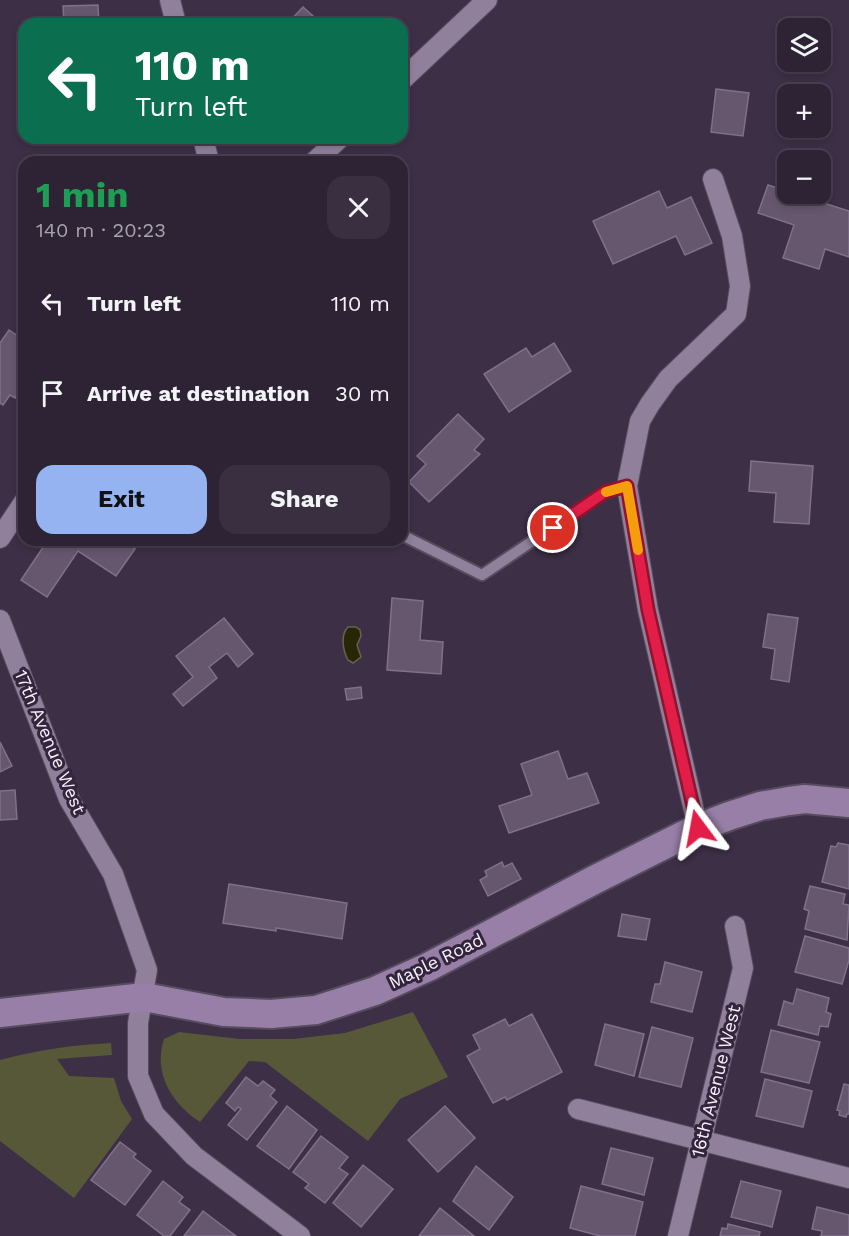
<!DOCTYPE html>
<html lang="en">
<head>
<meta charset="utf-8">
<style>
  body { margin:0; font-family:"Work Sans",sans-serif; background:#3a2f40; color:#f1f3f6; height:100vh; display:flex; flex-direction:column; font-size:22px; white-space:nowrap }
  * { box-sizing:border-box; margin:0 }
  p { font-size:20px; color:#a7a4ac }
  .icon { flex:none; width:33px; height:33px; fill:none; stroke:currentColor; stroke-width:2; stroke-linecap:round; stroke-linejoin:round }
  .map { position:relative; flex:1; overflow:hidden }
  .drawer { position:absolute; left:18px; top:156px; width:390px; height:390px; display:flex; flex-direction:column; background:#2e2334; border-radius:18px; box-shadow:0 3px 9px #0003,0 0 0 2px #49404f }
  .drawer>* { flex:none }
  .guide { position:absolute; left:18px; top:18px; width:390px; height:126px; border-radius:18px; box-shadow:0 3px 9px #0003,0 0 0 2px #49404f; background:#0b6e4f; color:#fff; overflow:hidden }
  .buttons { position:absolute; left:777px; top:18px; display:grid; gap:12px }
  .buttons a { display:grid; place-items:center; width:54px; height:54px; border-radius:12px; background:#2e2334; box-shadow:0 3px 9px #0003,0 0 0 2px #49404f; font-size:30px }
  .pin { position:absolute; display:grid; place-items:center; width:51px; height:51px; color:#fff; margin:-26px; border:3px solid #fff; border-radius:50%; box-shadow:0 2px 6px #0007 }
  .me { position:absolute; width:66px; margin:-33px; rotate:347deg; stroke-linejoin:round; filter:drop-shadow(0 0 4px #0008) }
  .turn { display:flex; align-items:center; gap:21px; height:126px; padding:0 18px; font-size:27px }
  .turn .icon { width:78px; height:78px; stroke-width:2.5 }
  .turn b { display:block; font-size:42px; line-height:51px }
  .round { display:grid; place-items:center; flex:none; width:63px; height:63px; border-radius:18px; background:#3a2f40 }
  .headline { display:flex; align-items:center; justify-content:space-between; height:102px; padding:0 18px }
  h1 { font-size:36px; font-weight:700; line-height:45px; color:#1e9e55 }
  .button { display:flex; gap:12px; margin-top:auto; padding:12px 18px }
  .button a { flex:1; height:69px; border-radius:18px; background:#95b2f1; color:#111; font-size:24px; font-weight:700; line-height:69px; text-align:center }
  .button a+a { background:#3a2f40; color:#f1f3f6 }
  ul { padding:0; list-style:none }
  li { display:flex; align-items:center; gap:18px; height:90px; padding:0 18px }
  li div { flex:1 }
  li b { display:block; font-size:22px }
  li em { font-style:normal }
  .map>svg:first-child { display:block }
</style>
</head>
<body>
<div class="map">
<svg width="849" height="1236" viewBox="0 0 849 1236">
  <rect width="100%" height="100%" fill="#3d2f46"/>
  <!-- green -->
  <g fill="#575837">
    <path d="M 413,1012 L 448,1077 L 400,1099 L 368,1141 L 265,1062 L 249,1061 L 200,1122 C 171,1103 153,1073 164,1039 L 179,1032 L 240,1039 L 293,1039 L 345,1033 Z"/>
    <path d="M 111,1043 L 112,1055 L 57,1059 L 69,1076 L 114,1078 L 121,1101 L 132,1119 L 74,1198 L 0,1141 L 0,1060 C 37,1050 73,1045 111,1043 Z"/>
  </g>
  <!-- water -->
  <path fill="#272707" stroke="#656351" stroke-width="1.5" d="M 348,627 L 356,627 L 360,630 L 361,636 L 357,645 L 361,657 L 353,663 L 348,660 C 343,651 340,635 348,627 Z"/>
  <!-- building -->
  <g fill="#66576f" stroke="#80708a" stroke-width="1.5">
    <polygon points="98,5 99,24 64,24 63,6"/>
    <polygon points="303,7 322,24 287,24"/>
    <polygon points="716,89 749,93 743,136 711,132"/>
    <polygon points="768,185 788,191 788,194 795,194 849,211 849,257 825,249 819,269 783,258 794,225 758,213"/>
    <polygon points="659,191 667,208 691,197 712,243 685,255 676,236 613,264 593,221"/>
    <polygon points="9,330 24,340 24,361 21,366 24,368 24,385 15,398 10,395 3,405 0,403 0,343"/>
    <polygon points="554,343 571,371 509,412 484,374 526,348 532,357"/>
    <polygon points="458,414 484,439 474,450 480,454 429,502 409,482 426,464 417,456"/>
    <polygon points="751,461 813,466 809,524 774,522 776,493 749,491"/>
    <polygon points="48,540 121,540 135,549 116,576 78,551 47,597 21,580"/>
    <polygon points="392,598 423,601 420,640 443,642 441,674 387,670"/>
    <polygon points="768,614 798,618 789,682 771,679 775,649 763,647"/>
    <polygon points="224,618 253,654 238,667 227,653 209,667 217,678 183,706 173,694 193,677 176,656"/>
    <polygon points="361,687 362,698 347,700 345,689"/>
    <polygon points="0,742 12,766 0,772"/>
    <polygon points="558,751 568,779 587,773 599,803 509,833 499,806 532,795 521,764"/>
    <polygon points="15,790 17,819 0,820 0,791"/>
    <polygon points="838,843 849,845 849,889 822,882 831,846 836,847"/>
    <polygon points="502,862 504,867 512,863 521,879 488,896 480,880 487,876 485,871"/>
    <polygon points="229,884 347,903 342,939 276,928 276,931 223,923"/>
    <polygon points="810,886 845,894 843,904 849,905 847,940 805,929 809,911 804,909"/>
    <polygon points="622,914 650,919 646,940 618,936"/>
    <polygon points="805,936 849,948 849,960 842,984 795,972"/>
    <polygon points="665,962 702,972 692,1012 651,1002 655,984 660,984"/>
    <polygon points="797,989 829,998 826,1012 831,1014 828,1027 820,1026 818,1035 778,1025 784,1001 793,1004"/>
    <polygon points="532,1014 562,1072 507,1100 505,1097 493,1103 467,1056 480,1049 473,1035 505,1019 509,1026"/>
    <polygon points="605,1024 644,1034 634,1076 595,1065"/>
    <polygon points="652,1027 693,1038 681,1087 639,1077"/>
    <polygon points="771,1030 820,1042 809,1083 761,1072"/>
    <polygon points="246,1077 258,1086 263,1081 275,1090 270,1096 277,1102 247,1140 228,1125 241,1109 238,1107 235,1111 226,1103"/>
    <polygon points="765,1079 812,1091 803,1127 756,1116"/>
    <polygon points="844,1084 849,1085 849,1114 847,1114 846,1117 839,1115 840,1111 837,1110"/>
    <polygon points="287,1106 317,1130 289,1169 257,1146"/>
    <polygon points="445,1106 475,1138 438,1172 408,1140"/>
    <polygon points="321,1136 348,1157 339,1168 348,1174 325,1203 305,1188 309,1184 293,1172"/>
    <polygon points="120,1142 136,1154 133,1157 151,1171 125,1205 91,1180"/>
    <polygon points="611,1148 653,1158 644,1195 602,1184"/>
    <polygon points="363,1165 393,1189 361,1227 333,1203"/>
    <polygon points="476,1166 513,1197 489,1230 453,1201"/>
    <polygon points="163,1181 183,1197 179,1202 190,1210 170,1236 164,1236 137,1215"/>
    <polygon points="741,1181 781,1191 772,1227 731,1217"/>
    <polygon points="581,1186 643,1202 635,1236 600,1236 570,1228"/>
    <polygon points="817,1207 849,1215 849,1236 821,1236 822,1231 812,1229"/>
    <polygon points="440,1208 474,1236 419,1236"/>
    <polygon points="203,1211 228,1230 236,1236 184,1236"/>
    <polygon points="728,1224 760,1232 759,1236 720,1236 722,1228 727,1229"/>
  </g>
  <g fill="none" stroke-linecap="round" stroke-linejoin="round">
    <defs>
      <polyline id="lane" points="406,537 482,575 605,492 627,486"/>
      <g id="street">
        <polyline points="170,0 176,24"/>
        <polyline points="402,80 487,0"/>
        <polyline points="203,138 209,162"/>
        <polyline points="314,162 340,138"/>
        <polyline points="0,538 24,502"/>
        <polyline points="0,620 69,799 113,874 147,970 138,1023 138,1076 154,1114 194,1156 300,1236"/>
        <polyline points="698,828 648,610 627,486 640,421 650,404 668,379 736,314 740,286 732,236 713,179"/>
        <polyline points="578,1109 849,1178"/>
        <polyline points="678,1236 743,968 735,926"/>
      </g>
      <polyline id="secondary" points="0,1013 144,997 224,1012 271,1014 316,1010 375,991 428,967 596,879 698,828 729,816 760,806 789,801 805,799 849,803"/>
    </defs>
    <!-- lane casing -->
    <use href="#lane" stroke="#574b5e" stroke-width="14"/>
    <!-- street casing -->
    <use href="#street" stroke="#574b5e" stroke-width="22"/>
    <!-- secondary casing -->
    <use href="#secondary" stroke="#574b5e" stroke-width="32"/>
    <!-- lane -->
    <use href="#lane" stroke="#90809b" stroke-width="10"/>
    <!-- street -->
    <use href="#street" stroke="#90809b" stroke-width="20"/>
    <!-- secondary -->
    <use href="#secondary" stroke="#987fa8" stroke-width="28"/>
  </g>
  <g fill="none" stroke-linecap="round" stroke-linejoin="round">
    <defs>
      <polyline id="route" points="553,528 605,492 627,486 648,610 698,828"/>
    </defs>
    <!-- route casing -->
    <use href="#route" stroke="#92132f" stroke-width="15"/>
    <!-- route -->
    <use href="#route" stroke="#e11d48" stroke-width="10"/>
    <!-- slow -->
    <polyline stroke="#f59e0b" stroke-width="10" points="606,492 627,486 638,550"/>
  </g>
  <g text-anchor="middle" stroke-width="6" stroke-linejoin="round" paint-order="stroke">
    <!-- street labels -->
    <g font-size="18" fill="#f7effd" stroke="#33253b">
      <text transform="translate(50 742) rotate(67)" y="6">17th Avenue West</text>
      <text transform="translate(436 961) rotate(-26)" y="6">Maple Road</text>
      <text transform="translate(716 1081) rotate(-76)" y="6">16th Avenue West</text>
    </g>
  </g>
</svg>
<div class="buttons">
<a><svg class="icon" aria-label="layers" viewBox="0 0 24 24"><path d="M12 4l9 5-9 5-9-5zM3 14l9 5 9-5"/></svg></a>
<a>+</a>
<a>−</a>
</div>
<div class="pin" style="left:553px;top:528px;background:#d93025"><svg class="icon" aria-label="arrive" viewBox="0 0 24 24"><path d="M6 21V4h12l-3 4 3 4H6"/></svg></div>
<svg class="me" style="left:698px;top:828px" viewBox="-20 -20 40 40"><path d="M0-17L14 15 0 8-14 15z" fill="#e11d48" stroke="#fff" stroke-width="4"/></svg>
<div class="guide">
<div class="turn"><svg class="icon" aria-label="left" viewBox="0 0 24 24"><path d="M17 20v-9H6M10 6l-5 5 5 5"/></svg><div><b>110 m</b>Turn left</div></div>
</div>
<section class="drawer">
<div class="headline"><div><h1>1 min</h1><p>140 m · 20:23</p></div><a class="round"><svg class="icon" aria-label="close" viewBox="0 0 24 24"><path d="M6 6l12 12M18 6L6 18"/></svg></a></div>
<ul>
<li><svg class="icon" aria-label="left" viewBox="0 0 24 24"><path d="M17 20v-9H6M10 6l-5 5 5 5"/></svg><div><b>Turn left</b></div><em>110 m</em></li>
<li><svg class="icon" aria-label="arrive" viewBox="0 0 24 24"><path d="M6 21V4h12l-3 4 3 4H6"/></svg><div><b>Arrive at destination</b></div><em>30 m</em></li>
</ul>
<div class="button"><a>Exit</a><a>Share</a></div>
</section>
</div>
</body>
</html>
